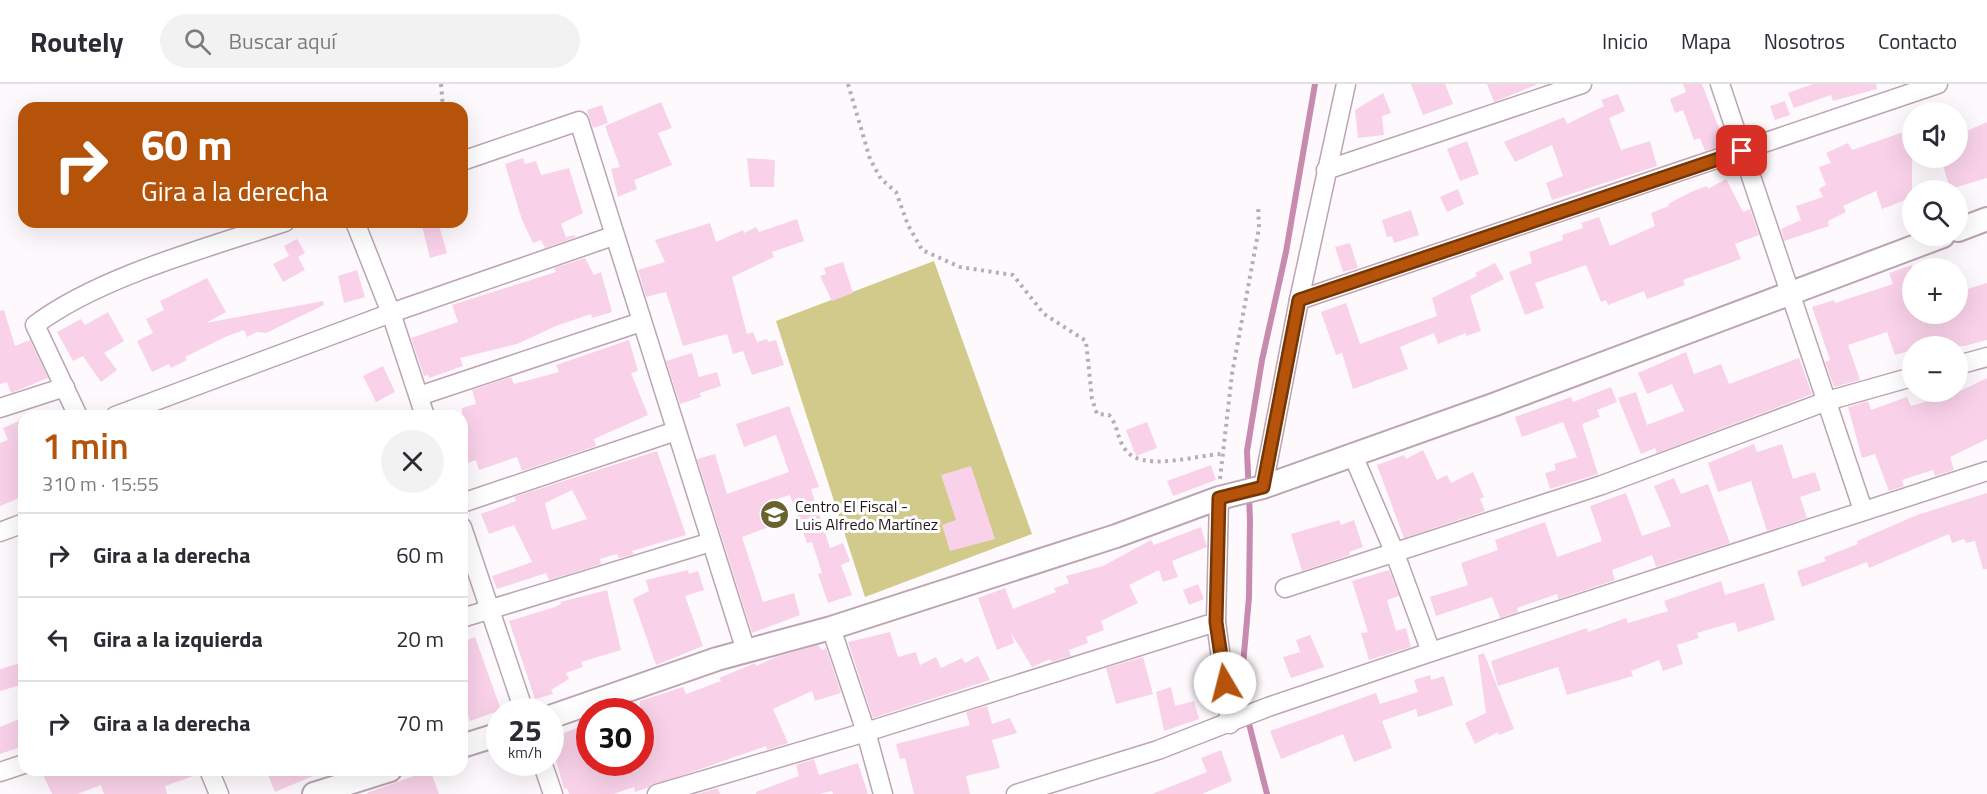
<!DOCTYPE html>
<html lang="es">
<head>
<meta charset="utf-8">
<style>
  body { margin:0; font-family:"Titillium Web",sans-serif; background:#f2f2f3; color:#2b2b33; height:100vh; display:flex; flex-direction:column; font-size:22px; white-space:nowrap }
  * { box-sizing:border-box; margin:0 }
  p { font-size:20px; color:#7c7c81 }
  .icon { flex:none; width:33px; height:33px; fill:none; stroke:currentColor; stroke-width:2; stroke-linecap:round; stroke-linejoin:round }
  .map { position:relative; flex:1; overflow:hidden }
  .drawer { position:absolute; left:18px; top:326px; width:450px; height:366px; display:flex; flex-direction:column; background:#fff; border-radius:18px; box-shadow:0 6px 24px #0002 }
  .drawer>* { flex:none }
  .guide { position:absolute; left:18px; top:18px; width:450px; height:126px; border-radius:18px; box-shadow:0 6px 24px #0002; background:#b45309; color:#fff; overflow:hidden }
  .controls { position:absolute; left:1902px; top:18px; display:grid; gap:12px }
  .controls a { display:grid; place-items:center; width:66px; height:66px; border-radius:50%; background:#fff; box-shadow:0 6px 24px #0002; font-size:30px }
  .speed { position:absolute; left:486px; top:614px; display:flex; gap:12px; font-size:30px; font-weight:700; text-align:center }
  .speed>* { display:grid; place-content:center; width:78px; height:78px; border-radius:50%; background:#fff; box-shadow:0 6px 24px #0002; line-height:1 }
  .speed small { font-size:15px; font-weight:400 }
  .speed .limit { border:9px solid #d22; background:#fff; color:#111 }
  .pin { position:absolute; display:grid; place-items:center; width:51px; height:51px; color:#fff; margin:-26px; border-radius:12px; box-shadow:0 3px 9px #0006 }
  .me { position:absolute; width:66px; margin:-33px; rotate:352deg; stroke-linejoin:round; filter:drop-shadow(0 0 4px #0008) }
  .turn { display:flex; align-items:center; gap:21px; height:126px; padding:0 24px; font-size:27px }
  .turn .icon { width:78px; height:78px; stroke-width:2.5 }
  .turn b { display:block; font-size:42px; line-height:51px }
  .round { display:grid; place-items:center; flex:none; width:63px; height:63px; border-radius:32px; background:#f2f2f3 }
  .summary { display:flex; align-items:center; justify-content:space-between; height:102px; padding:0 24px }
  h1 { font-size:36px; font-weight:600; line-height:45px; color:#b45309 }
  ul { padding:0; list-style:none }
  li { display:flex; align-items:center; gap:18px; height:84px; padding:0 24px; border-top:2px solid #e1e1e2 }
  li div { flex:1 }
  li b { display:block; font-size:22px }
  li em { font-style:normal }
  header { display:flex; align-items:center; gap:36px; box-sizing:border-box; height:84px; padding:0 30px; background:#fff; border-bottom:2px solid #e1e1e2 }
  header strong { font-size:28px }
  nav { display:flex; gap:33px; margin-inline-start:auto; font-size:21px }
  .search { width:420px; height:54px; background:#f2f2f3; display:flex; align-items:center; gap:15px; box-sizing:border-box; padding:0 21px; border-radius:33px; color:#7c7c81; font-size:22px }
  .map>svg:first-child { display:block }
</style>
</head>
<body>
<header>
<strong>Routely</strong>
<div class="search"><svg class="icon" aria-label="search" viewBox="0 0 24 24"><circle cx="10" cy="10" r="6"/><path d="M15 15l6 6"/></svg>Buscar aquí</div>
<nav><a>Inicio</a><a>Mapa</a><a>Nosotros</a><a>Contacto</a></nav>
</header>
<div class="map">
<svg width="1987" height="710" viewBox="0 0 1987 710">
  <rect width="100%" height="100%" fill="#fef9fc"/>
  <!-- green -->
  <polygon fill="#d1ca8b" points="934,177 1032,450 865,513 776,237"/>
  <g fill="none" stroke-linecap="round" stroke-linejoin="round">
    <!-- stream -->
    <polyline stroke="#c78bb0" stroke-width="6" points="1267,710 1247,632 1243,581 1249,513 1250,436 1247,367 1262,276 1286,168 1315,0"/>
  </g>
  <!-- building -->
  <g fill="#f9d2e9" fill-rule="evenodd">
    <polygon points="1411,0 1445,0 1453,20 1423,31"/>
    <polygon points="1487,0 1536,0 1536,1 1494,18"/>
    <polygon points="1683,0 1702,0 1725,60 1705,67 1700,54 1694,56 1683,26 1675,29 1670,15 1686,8"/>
    <polygon points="1813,0 1876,0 1877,5 1833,17 1831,11 1794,24 1788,9"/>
    <polygon points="1383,9 1391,29 1382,32 1384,51 1358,54 1355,26"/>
    <polygon points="1618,10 1625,27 1609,34 1621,66 1650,57 1657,82 1552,116 1546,99 1563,92 1552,61 1515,78 1504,58 1564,33 1567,40 1604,22 1601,16"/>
    <polygon points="1785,17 1790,31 1775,36 1770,22"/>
    <polygon points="661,18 672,44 658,49 672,81 634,96 637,105 618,113 611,85 620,83 605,42"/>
    <polygon points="602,21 608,39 593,44 587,26"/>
    <polygon points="1987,38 1987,94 1950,105 1941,74 1958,74 1958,51"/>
    <polygon points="1912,45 1912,111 1907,112 1908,115 1882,125 1876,107 1843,122 1846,128 1828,137 1829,142 1784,157 1781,145 1801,136 1796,122 1823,113 1819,105 1826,101 1819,83 1831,79 1826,69 1848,59 1852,66"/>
    <polygon points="1467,57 1479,90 1460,97 1447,65"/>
    <polygon points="523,74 525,80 536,77 541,91 569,84 583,129 561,140 566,153 574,151 576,153 545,164 541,156 533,159 522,136 505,80"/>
    <polygon points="747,74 775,76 774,103 750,103"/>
    <polygon points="1726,95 1743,128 1750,125 1759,151 1735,160 1741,175 1683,196 1685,201 1647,215 1644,207 1608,221 1606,216 1601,218 1586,181 1535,199 1544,224 1525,231 1509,188 1532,179 1529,168 1563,156 1562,151 1583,144 1581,139 1599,133 1610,162 1655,142 1651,129 1669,122 1668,120 1691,108 1707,102 1708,105"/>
    <polygon points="1458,105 1464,120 1447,128 1440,113"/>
    <polygon points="1411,126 1419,151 1394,159 1392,152 1387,153 1382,136"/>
    <polygon points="797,135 804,157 772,168 774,173 732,193 747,250 753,248 757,258 767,255 768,258 776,256 784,281 752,291 743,267 733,270 727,250 683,262 666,208 646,213 638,186 665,178 655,156 710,139 716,158 743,146 744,149 756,143 759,148"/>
    <polygon points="421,138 438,138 447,169 430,174"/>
    <polygon points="297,155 305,169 298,173 305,186 283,198 273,180 289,172 284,162"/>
    <polygon points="1350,159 1358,184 1343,188 1335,163"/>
    <polygon points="585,174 594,191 601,188 612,228 592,234 591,230 556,242 517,260 460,274 463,282 429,294 428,291 424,292 411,254 458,238 452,221 556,188 554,184"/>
    <polygon points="843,178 853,209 832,217 820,192 826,190 824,184"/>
    <polygon points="1495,179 1504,195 1470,212 1481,247 1466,252 1466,249 1438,260 1434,249 1400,263 1408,285 1353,305 1342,269 1336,271 1321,228 1346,219 1360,260 1437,232 1432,214 1477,192 1475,189"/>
    <polygon points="1912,181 1912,230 1958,230 1958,208 1987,199 1987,256 1964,262 1912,262 1912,266 1895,271 1887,248 1848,261 1860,296 1834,303 1825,278 1830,276 1812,223 1834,216 1835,219 1893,200 1889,189"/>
    <polygon points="357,186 365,213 344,219 338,192"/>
    <polygon points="207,194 226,228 206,239 323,217 324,221 266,249 257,248 247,253 244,246 225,253 185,273 187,276 171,284 169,280 152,288 137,257 153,249 146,235 164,226 160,217"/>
    <polygon points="4,226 15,262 30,256 48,294 11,309 7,298 0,300 0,227"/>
    <polygon points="108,228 124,257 104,269 117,286 101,298 83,272 73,277 57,248 81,235 85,241"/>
    <polygon points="629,256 638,287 631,289 648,331 594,355 596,362 522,387 517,373 479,386 476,376 462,381 462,324 476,320 472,306 511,293 514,300 559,288 556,281"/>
    <polygon points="1686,268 1694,290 1721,280 1729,300 1799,274 1812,310 1657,369 1655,364 1641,370 1618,314 1636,308 1647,341 1684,327 1672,300 1647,310 1638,289"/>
    <polygon points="692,269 699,293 717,288 721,302 700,309 701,313 680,320 666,277"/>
    <polygon points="383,282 395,308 376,318 363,292"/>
    <polygon points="1987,294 1987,355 1950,373 1954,386 1935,392 1933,386 1902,396 1904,402 1889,407 1875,370 1862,374 1848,323 1868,317 1871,326 1907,313 1911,322 1958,308"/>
    <polygon points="1611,303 1617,318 1597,326 1600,333 1582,340 1598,390 1550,405 1545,389 1556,386 1554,380 1577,373 1563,338 1522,353 1515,333 1571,313 1573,318"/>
    <polygon points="789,322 819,403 811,405 830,464 843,459 850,477 841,481 852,511 828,519 818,490 822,489 812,458 807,459 790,411 767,418 774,441 742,453 763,518 794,509 800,531 752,549 697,375 715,370 727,410 789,388 776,351 744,363 736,340"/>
    <polygon points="24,335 24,412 0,422 0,359 8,356 3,344"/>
    <polygon points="1147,338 1157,364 1136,372 1126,346"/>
    <polygon points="1754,360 1757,368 1782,360 1793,395 1815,388 1821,406 1800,413 1807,434 1767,447 1751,397 1718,408 1708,379"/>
    <polygon points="1423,366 1437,396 1447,391 1451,399 1473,388 1484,413 1480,415 1485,427 1404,454 1377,381 1404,371 1406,375"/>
    <path d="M 657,367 L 686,451 L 632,467 L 634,470 L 619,474 L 617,470 L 600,475 L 601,480 L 549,496 L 546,489 L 497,505 L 492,492 L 532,478 L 514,441 L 489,450 L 481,430 L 516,417 L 514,413 ZM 572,406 L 587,435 L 552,446 L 545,419 Z"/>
    <polygon points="1211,381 1216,396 1173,412 1167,397"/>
    <polygon points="971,382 995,455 950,467 942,441 956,436 941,391"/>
    <polygon points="1674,394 1681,410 1708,400 1730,459 1656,483 1652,471 1612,486 1615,496 1558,515 1557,510 1517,524 1518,528 1500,534 1492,513 1436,532 1430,513 1468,501 1461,479 1498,466 1495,456 1545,438 1557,473 1602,457 1590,422 1626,409 1642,452 1671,442 1654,402"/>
    <polygon points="1987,409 1987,485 1983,485 1975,457 1966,459 1964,455 1952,459 1949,450 1869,484 1867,478 1802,503 1797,487 1826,477 1824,473 1858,460 1857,457 1917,431"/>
    <polygon points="1339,436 1341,441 1354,436 1363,463 1349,468 1350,471 1302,487 1291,450"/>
    <polygon points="1201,443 1207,463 1172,477 1178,493 1163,498 1159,486 1129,501 1138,519 1101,537 1104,546 1086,553 1088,559 1069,566 1071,572 1051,578 1050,575 1032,583 1011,549 1014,559 997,566 978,514 1005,504 1013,525 1056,508 1054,504 1069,499 1066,492 1103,482 1151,456 1154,461"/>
    <polygon points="688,486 689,490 698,487 704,506 685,512 703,562 656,581 633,515 649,507 646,496"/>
    <polygon points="1389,486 1399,512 1387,516 1396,547 1406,544 1411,563 1369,576 1361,549 1368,548 1352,497"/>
    <polygon points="1721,497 1725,511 1764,499 1775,536 1738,548 1735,538 1697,549 1699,554 1677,561 1683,580 1663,587 1659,576 1631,587 1633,592 1567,611 1558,583 1498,602 1491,577 1587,544 1588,548 1626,534 1628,539 1668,527 1664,517"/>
    <polygon points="1198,500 1204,515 1189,521 1183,506"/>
    <polygon points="607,506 621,566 581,578 583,583 566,589 569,595 551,606 553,610 535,615 509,537 555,523 561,520 560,518"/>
    <polygon points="890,548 898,573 916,568 920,581 936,573 941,584 962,574 965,579 978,572 990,596 873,634 848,558"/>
    <polygon points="1310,551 1324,583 1291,594 1283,573 1300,568 1296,556"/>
    <polygon points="475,553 501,626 470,637 462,614 462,558"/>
    <polygon points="818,561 822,566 826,564 841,609 815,617 812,607 773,625 788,659 767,666 766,662 635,708 634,703 613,710 569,710 567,704 564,705 550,654 590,639 590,678 618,678 623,690 638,686 640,617 683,603 686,610 721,597 719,594 755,579 756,582 776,573"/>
    <polygon points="1484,569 1514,645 1499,651 1498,648 1475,660 1465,639 1486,629 1478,571"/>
    <polygon points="1143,573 1153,610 1116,620 1106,584"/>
    <polygon points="24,578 24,600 0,607 0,585"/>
    <polygon points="1430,591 1431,596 1444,592 1453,621 1418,633 1416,625 1382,637 1392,664 1354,678 1343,650 1281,675 1270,647 1376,609 1380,620 1418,608 1414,596"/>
    <polygon points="1171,603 1175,622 1194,617 1199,635 1164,647 1156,608"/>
    <polygon points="987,622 992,640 1010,634 1017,649 992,656 1000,684 966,692 970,710 914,710 905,674 900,675 896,660 970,641 966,628"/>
    <polygon points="24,633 24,662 0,670 0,643"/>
    <polygon points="1221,666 1232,697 1202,710 1152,710 1207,688 1201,674"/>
    <polygon points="814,675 819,691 858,679 868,710 833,710 832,707 819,710 756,710 756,708 799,692 796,681"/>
    <polygon points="41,686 198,686 199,690 165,702 167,710 104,710 101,701 77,710 52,710"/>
    <polygon points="266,686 327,686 275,708"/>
    <polygon points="430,686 439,710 368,710 367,709"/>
    <polygon points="718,704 720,710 697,710"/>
  </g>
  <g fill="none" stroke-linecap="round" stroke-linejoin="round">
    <defs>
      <g id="minor">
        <polyline points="1720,0 1863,426"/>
        <polyline points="462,77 579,37 746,567"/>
        <polyline points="1326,86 1582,0"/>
        <polyline points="355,138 391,229 425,332"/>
        <polyline points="1299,216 1938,0"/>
        <polyline points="1958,281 1987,273"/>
        <polyline points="419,312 641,238"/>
        <polyline points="0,324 65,303"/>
        <path d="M 78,332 L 35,241 C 98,193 209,163 285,138"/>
        <polyline points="115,332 391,229 613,152"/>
        <polyline points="1352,369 1394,467 1431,568"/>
        <polyline points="1263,403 1299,216 1346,0"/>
        <polyline points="1219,414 1216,538 1230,640"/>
        <polyline points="462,419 676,347"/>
        <polyline points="462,443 524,627"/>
        <polyline points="0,448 24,439"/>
        <polyline points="1285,504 1602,401 1827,317 1912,293"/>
        <polyline points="462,534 711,458"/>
        <polyline points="831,544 866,648 883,710"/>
        <polyline points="542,678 553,710"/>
        <polyline points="209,686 219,710"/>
        <polyline points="0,688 24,680"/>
        <polyline points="657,710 866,648 1216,538"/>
        <polyline points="1016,710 1158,666 1268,623 1431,568 1987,387"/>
      </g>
      <g id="tertiary">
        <polyline points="1958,146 1987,135"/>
        <polyline points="550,633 717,575 831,544 1116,452 1219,414 1263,403 1493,321 1943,152"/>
        <polyline points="462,662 500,650"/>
        <polyline points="314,710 390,686"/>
      </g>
    </defs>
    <!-- minor casing -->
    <use href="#minor" stroke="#bca4b2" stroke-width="21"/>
    <!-- tertiary casing -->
    <use href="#tertiary" stroke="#bca4b2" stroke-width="26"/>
    <!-- path -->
    <g stroke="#b5afb3" stroke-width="4" stroke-dasharray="3 4.5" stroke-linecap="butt">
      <polyline points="441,0 443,24"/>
      <path d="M 848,0 L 870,75 L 881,95 L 896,108 L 908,141 L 922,166 L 960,183 L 1013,191 L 1044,230 L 1086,257 L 1092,315 L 1097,330 L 1109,331 C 1118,341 1117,355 1125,365 C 1140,389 1198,371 1221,370"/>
      <polyline points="1220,395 1232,290 1259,144 1258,121"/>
    </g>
    <!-- minor -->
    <use href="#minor" stroke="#fff" stroke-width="18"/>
    <!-- tertiary -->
    <use href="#tertiary" stroke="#fff" stroke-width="22"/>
  </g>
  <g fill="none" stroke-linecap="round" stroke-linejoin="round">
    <defs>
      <polyline id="route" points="1225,599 1216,538 1219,414 1263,403 1299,216 1742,67"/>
    </defs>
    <!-- route casing -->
    <use href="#route" stroke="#753606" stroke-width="15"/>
    <!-- route -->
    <use href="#route" stroke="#b45309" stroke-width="10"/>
  </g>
  <!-- icons -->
  <defs>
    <symbol id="school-disc" viewBox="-11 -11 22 22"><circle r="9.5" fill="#69632f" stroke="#fff"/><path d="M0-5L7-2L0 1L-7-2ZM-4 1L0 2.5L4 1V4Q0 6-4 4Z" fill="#fff"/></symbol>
  </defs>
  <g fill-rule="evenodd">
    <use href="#school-disc" x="758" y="414" width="33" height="33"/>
  </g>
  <g text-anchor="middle" stroke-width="6" stroke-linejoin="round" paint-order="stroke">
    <!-- poi labels -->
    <g font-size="16" fill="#22191e" stroke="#fff" text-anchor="start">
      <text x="795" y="428">Centro EI Fiscal -<tspan x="795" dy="18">Luis Alfredo Martínez</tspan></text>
    </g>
  </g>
</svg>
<div class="controls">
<a><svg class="icon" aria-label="sound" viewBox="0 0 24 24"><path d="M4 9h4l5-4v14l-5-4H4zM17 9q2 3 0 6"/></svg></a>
<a><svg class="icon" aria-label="search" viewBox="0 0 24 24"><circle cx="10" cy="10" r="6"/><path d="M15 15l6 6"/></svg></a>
<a>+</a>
<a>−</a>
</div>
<div class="speed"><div>25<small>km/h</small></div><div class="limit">30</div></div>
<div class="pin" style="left:1742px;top:67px;background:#d93025"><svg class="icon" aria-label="arrive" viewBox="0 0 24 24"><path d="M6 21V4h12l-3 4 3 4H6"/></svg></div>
<svg class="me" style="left:1225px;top:599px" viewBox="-20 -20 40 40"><circle r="19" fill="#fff"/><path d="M0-13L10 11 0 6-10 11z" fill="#b45309"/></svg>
<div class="guide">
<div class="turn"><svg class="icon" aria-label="right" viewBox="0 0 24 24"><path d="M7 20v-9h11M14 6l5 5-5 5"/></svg><div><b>60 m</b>Gira a la derecha</div></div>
</div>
<section class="drawer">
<div class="summary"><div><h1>1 min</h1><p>310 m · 15:55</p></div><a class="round"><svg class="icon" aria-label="close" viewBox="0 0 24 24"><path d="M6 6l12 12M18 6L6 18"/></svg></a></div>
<ul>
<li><svg class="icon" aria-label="right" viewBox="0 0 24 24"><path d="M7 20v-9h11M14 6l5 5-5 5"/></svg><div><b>Gira a la derecha</b></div><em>60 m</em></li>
<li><svg class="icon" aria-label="left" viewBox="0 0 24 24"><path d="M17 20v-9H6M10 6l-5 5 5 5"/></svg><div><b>Gira a la izquierda</b></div><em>20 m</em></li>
<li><svg class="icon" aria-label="right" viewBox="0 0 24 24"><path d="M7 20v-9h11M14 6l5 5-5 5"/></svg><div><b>Gira a la derecha</b></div><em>70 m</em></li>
</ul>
</section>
</div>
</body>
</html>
